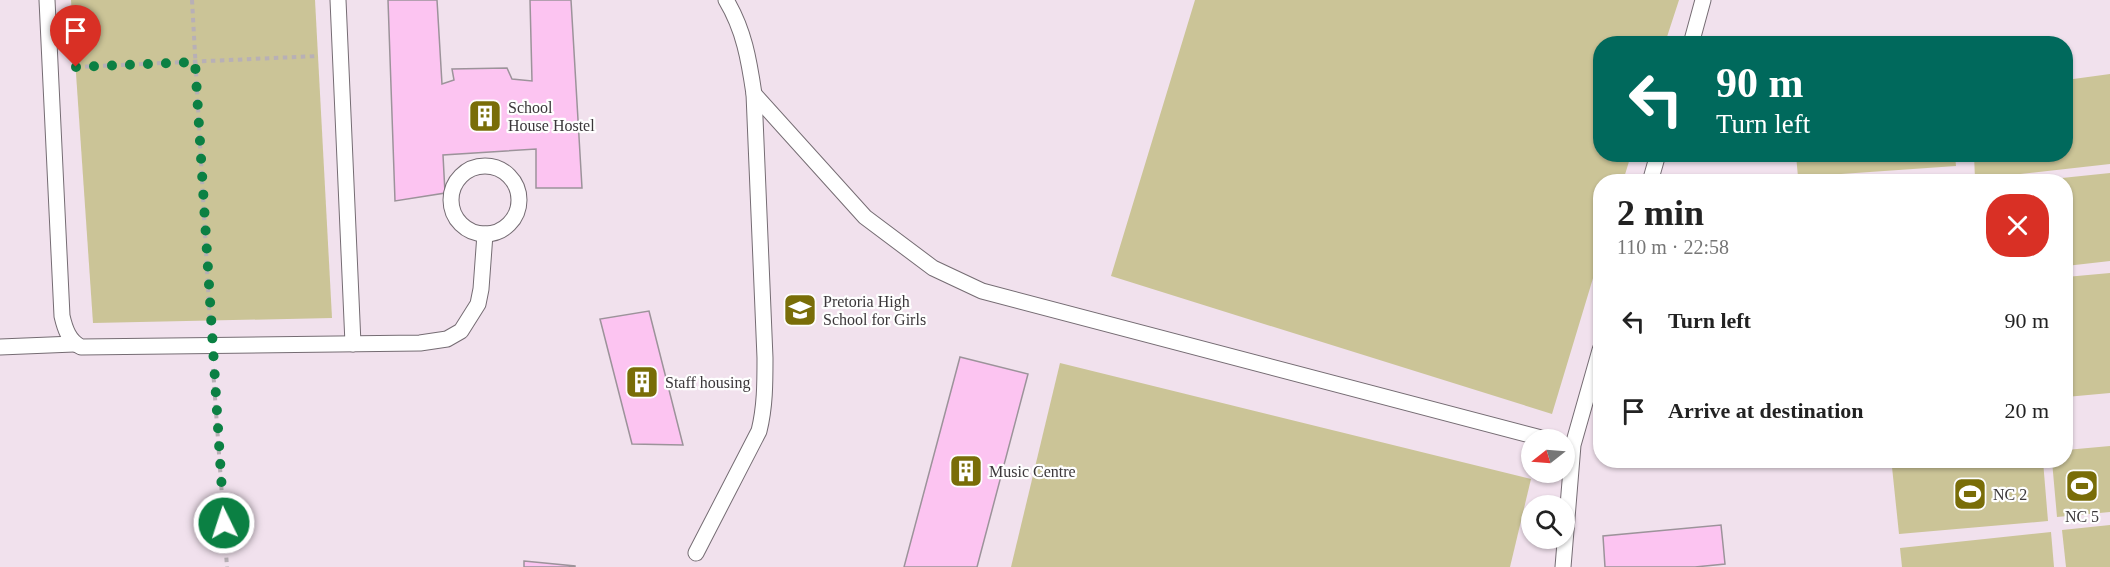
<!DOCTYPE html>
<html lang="en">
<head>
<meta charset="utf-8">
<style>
  body { margin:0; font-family:Georgia,serif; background:#f2f2f2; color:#222; height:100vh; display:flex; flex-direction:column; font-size:22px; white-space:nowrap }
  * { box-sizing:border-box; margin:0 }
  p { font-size:20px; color:#767676 }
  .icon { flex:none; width:33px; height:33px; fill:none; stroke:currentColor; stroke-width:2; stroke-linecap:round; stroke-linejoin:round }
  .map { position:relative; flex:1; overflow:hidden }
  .side { position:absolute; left:1593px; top:174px; width:480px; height:294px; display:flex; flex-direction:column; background:#fff; border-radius:24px; box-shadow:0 2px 4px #0004 }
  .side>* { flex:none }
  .top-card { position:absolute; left:1593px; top:36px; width:480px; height:126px; border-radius:24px; box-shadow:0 2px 4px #0004; background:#00695c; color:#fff; overflow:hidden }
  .needle { width:39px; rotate:253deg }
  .buttons { position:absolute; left:1521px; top:429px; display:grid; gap:12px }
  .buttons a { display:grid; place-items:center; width:54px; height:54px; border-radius:50%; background:#fff; box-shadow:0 2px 4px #0004; font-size:30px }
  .pin { position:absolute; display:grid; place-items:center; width:51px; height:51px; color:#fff; margin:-62px -26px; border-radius:50% 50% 50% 0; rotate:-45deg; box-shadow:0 0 6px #0007 }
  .pin .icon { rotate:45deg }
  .me { position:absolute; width:66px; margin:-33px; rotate:356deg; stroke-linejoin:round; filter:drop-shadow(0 0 4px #0008) }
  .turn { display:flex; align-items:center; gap:21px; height:126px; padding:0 24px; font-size:27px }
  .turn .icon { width:78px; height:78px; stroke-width:2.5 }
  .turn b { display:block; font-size:42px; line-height:51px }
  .round { display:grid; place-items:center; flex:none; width:63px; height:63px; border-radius:24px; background:#f2f2f2 }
  .summary { display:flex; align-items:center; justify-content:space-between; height:102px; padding:0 24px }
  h1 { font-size:36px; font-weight:600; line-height:45px }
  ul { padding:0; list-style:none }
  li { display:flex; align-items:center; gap:18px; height:90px; padding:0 24px }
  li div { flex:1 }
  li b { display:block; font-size:22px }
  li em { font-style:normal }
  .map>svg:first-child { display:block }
</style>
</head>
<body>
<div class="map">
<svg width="2110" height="567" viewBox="0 0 2110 567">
  <rect width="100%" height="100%" fill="#f8eef5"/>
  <!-- built -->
  <path fill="#f1e1ed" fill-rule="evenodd" d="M 0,0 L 2110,0 L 2110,567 L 0,567 ZM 1600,44 L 2066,44 L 2066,154 L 1600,154 ZM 1600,182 L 2066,182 L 2066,460 L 1600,460 ZM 1532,440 L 1564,440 L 1564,472 L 1532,472 ZM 1532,506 L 1564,506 L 1564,538 L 1532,538 Z"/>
  <!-- green -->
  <g fill="#cbc497">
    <polygon points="71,0 315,0 332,318 93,323"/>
    <polygon points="1195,0 1679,0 1665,43 1600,44 1600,154 1631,155 1623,181 1600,182 1600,255 1552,414 1111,276"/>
    <polygon points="2110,74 2110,164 1975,179 1974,155 2066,154 2066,80"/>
    <polygon points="1796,155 1955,155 1956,166 1798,177"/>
    <polygon points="2110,173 2110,261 2066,266 2066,182 2033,181"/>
    <polygon points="2110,273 2110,393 2066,397 2066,277"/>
    <polygon points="1060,363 1531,479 1510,567 1011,567"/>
    <polygon points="2110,446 2110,512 2057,517 2052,461 2066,460 2066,450"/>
    <polygon points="1955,460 2043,461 2048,521 1899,534 1892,467"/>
    <polygon points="2110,525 2110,567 2066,567 2062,530"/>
    <polygon points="2051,532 2054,567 1902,567 1900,548"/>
  </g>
  <!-- building -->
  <g fill="#fcc4f1" stroke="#9c939a" stroke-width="1.5">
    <polygon points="388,0 437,0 442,84 454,80 452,69 507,68 512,79 532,81 530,0 571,0 582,188 536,188 536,149 443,155 445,193 395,201"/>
    <polygon points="649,311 683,445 632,444 600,319"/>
    <polygon points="960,357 1028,374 977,567 904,567"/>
    <polygon points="1721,525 1725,564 1695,567 1605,567 1603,536"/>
    <polygon points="524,561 575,566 575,567 524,567"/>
  </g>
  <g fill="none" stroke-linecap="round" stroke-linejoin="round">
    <defs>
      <g id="service">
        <path d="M 47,0 L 62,316 C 65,329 69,341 81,347 L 420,343 L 447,339 L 461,331 L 478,304 L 481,289 L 485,234"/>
        <polyline points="338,0 353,344"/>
        <polyline points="1691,44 1703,0"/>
        <polyline points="754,94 865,217 933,268 982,291 1549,440"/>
        <circle cx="485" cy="200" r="34"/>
        <polyline points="1650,182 1658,154"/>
        <polyline points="0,347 74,344"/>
        <path d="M 696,553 L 759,431 C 765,407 765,383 765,358 L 754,94 C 749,60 744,30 726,0"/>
        <polyline points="1563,567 1573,445 1600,350"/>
      </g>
    </defs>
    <!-- service casing -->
    <use href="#service" stroke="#756c73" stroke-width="17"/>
    <!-- path -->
    <g stroke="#b8b0b6" stroke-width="4" stroke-dasharray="4.5 4.5" stroke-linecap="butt">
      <polyline points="192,0 210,323"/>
      <polyline points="76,67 318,56"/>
      <polyline points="213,369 227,567"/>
    </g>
    <!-- service -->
    <use href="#service" stroke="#fff" stroke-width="15"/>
  </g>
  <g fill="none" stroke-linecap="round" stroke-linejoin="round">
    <!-- route -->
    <polyline stroke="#0b8043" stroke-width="10" stroke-dasharray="0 18" points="76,67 195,62 224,523"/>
  </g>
  <!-- icons -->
  <defs>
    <symbol id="building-square" viewBox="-11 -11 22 22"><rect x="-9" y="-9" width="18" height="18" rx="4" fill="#796d08" stroke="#fefefe"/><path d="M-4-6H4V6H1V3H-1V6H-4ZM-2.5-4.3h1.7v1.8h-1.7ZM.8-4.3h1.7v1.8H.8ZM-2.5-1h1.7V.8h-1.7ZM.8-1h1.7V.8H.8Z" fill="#fff"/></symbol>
    <symbol id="school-square" viewBox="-11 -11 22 22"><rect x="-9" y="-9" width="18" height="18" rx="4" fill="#796d08" stroke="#fefefe"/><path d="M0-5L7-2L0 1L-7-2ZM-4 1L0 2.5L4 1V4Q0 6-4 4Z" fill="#fff"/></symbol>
    <symbol id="stadium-square" viewBox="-11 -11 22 22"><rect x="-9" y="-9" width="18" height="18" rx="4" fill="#796d08" stroke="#fefefe"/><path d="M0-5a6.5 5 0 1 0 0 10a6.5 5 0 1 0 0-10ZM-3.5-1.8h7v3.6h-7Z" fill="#fff"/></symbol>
  </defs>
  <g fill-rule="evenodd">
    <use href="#building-square" x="466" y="97" width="38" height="38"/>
    <use href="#school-square" x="781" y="291" width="38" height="38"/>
    <use href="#building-square" x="623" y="363" width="38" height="38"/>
    <use href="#building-square" x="947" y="452" width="38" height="38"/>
    <use href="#stadium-square" x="2063" y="467" width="38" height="38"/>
    <use href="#stadium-square" x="1951" y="475" width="38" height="38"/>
  </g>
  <g text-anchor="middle" stroke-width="4.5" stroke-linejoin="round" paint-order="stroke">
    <!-- poi labels -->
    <g font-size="16" fill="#3b373a" stroke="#fefefe" text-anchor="start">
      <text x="508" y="113">School<tspan x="508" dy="18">House Hostel</tspan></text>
      <text x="823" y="307">Pretoria High<tspan x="823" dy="18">School for Girls</tspan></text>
      <text x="665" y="388">Staff housing</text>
      <text x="989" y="477">Music Centre</text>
      <text x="1993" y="500">NC 2</text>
      <text x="2082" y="522" text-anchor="middle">NC 5</text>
    </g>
  </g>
</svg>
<div class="buttons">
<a><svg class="needle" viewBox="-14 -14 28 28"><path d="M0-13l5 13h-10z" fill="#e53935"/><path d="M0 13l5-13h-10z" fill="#767676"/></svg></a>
<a><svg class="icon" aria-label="search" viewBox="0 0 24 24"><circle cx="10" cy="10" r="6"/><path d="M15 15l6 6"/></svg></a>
</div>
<div class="pin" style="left:76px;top:67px;background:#d93025"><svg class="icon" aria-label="arrive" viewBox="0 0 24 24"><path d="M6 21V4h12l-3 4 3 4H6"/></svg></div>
<svg class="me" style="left:224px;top:523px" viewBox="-20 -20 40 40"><circle r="17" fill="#0b8043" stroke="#fff" stroke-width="3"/><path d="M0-11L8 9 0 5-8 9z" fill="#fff"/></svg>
<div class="top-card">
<div class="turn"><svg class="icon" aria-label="left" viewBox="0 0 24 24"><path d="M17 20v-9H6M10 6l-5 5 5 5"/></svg><div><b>90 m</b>Turn left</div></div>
</div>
<section class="side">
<div class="summary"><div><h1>2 min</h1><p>110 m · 22:58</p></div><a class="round" style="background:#d93025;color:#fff"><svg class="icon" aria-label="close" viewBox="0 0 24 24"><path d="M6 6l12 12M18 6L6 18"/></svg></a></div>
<ul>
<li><svg class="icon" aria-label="left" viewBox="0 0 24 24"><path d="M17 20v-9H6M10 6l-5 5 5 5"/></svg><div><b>Turn left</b></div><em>90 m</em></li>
<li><svg class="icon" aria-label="arrive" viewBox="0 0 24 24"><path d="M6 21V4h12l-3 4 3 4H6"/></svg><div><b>Arrive at destination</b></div><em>20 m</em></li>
</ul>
</section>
</div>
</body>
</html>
